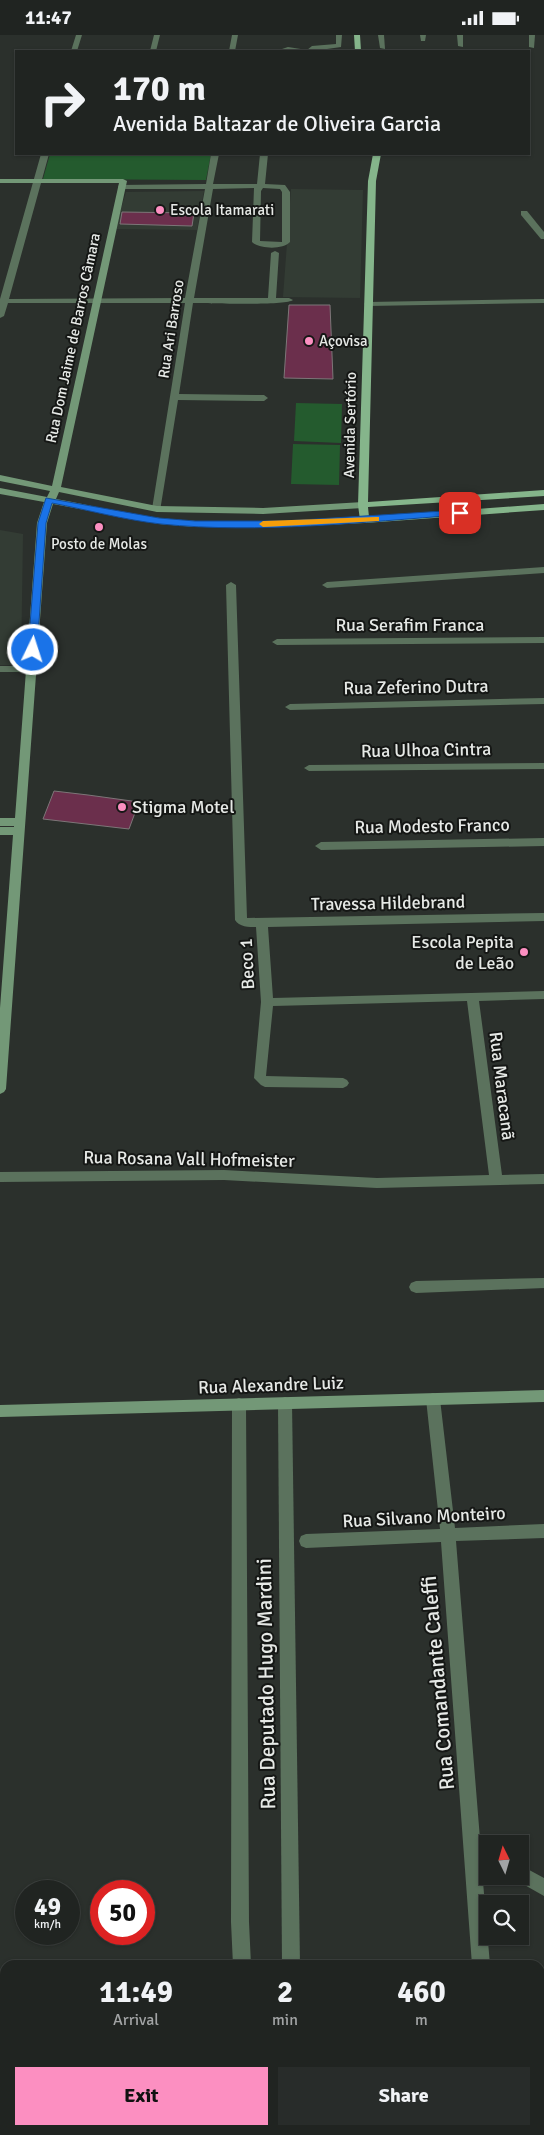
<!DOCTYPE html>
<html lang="en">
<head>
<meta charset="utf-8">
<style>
  body { margin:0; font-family:Signika,sans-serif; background:#282c2a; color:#f1f3f6; height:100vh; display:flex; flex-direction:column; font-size:19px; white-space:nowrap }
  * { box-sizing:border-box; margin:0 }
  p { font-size:16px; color:#a2a4a5 }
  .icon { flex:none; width:28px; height:28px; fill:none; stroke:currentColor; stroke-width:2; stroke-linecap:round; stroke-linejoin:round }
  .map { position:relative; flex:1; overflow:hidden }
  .sheet { position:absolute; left:0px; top:1925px; width:545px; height:175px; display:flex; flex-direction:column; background:#202421; border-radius:15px 15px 0 0; box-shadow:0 1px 4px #0004,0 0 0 1px #3d413f }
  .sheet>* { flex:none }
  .hud { position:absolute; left:15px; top:15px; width:515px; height:105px; border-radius:0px; box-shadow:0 1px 4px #0004,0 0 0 1px #3d413f; background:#202421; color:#f1f3f6; overflow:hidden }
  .needle { width:32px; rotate:355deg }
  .fabs { position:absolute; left:479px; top:1800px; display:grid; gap:10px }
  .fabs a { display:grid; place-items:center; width:50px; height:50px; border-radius:0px; background:#202421; box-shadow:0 1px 4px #0004,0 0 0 1px #3d413f; font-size:25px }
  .speed { position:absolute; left:15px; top:1845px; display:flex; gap:10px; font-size:25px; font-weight:700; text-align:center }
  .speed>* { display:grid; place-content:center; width:65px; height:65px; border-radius:50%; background:#202421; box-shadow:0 1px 4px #0004,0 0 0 1px #3d413f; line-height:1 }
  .speed small { font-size:12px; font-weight:400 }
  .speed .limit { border:8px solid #d22; background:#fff; color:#111 }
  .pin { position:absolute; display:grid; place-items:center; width:42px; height:42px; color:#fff; margin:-21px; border-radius:10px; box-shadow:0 2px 8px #0006 }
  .me { position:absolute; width:55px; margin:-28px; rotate:4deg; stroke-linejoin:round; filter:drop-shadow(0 0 4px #0008) }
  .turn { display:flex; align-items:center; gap:18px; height:105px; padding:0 15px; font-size:22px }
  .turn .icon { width:65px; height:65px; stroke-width:2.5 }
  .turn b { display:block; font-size:35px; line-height:42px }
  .eta { display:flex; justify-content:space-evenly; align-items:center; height:85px; text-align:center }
  .eta b { font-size:30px; font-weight:700; line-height:35px }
  .cta { display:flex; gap:10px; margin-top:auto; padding:10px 15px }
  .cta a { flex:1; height:58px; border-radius:0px; background:#fc8fc1; color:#111; font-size:20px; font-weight:700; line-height:58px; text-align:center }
  .cta a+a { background:#282c2a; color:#f1f3f6 }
  .status { display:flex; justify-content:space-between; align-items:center; height:35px; padding:0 25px; background:#202421; direction:ltr }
  .status svg { height:14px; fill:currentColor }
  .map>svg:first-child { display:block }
</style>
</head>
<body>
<div class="status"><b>11:47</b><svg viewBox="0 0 49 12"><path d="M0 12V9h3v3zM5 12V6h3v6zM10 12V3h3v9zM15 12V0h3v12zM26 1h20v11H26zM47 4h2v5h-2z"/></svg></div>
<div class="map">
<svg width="544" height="2100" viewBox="0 0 544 2100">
  <rect width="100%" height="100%" fill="#2b302c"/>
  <!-- built -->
  <g fill="#333c34">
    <polygon points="291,154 363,155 360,263 283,262"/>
    <polygon points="204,156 197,195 115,194 126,157"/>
    <polygon points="0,495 23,499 21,630 0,630"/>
  </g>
  <!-- green -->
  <g fill="#245b2e">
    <polygon points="50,119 211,119 206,145 43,144"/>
    <polygon points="296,368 342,369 341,408 294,406"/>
    <polygon points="293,409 340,410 339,450 291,449"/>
  </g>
  <!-- building -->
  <g fill="#6b2f4c" stroke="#7d7678">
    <polygon points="122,177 194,178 192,191 120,189"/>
    <polygon points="289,270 330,270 333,344 284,343"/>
    <polygon points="54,756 88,760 139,767 129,794 43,784"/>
  </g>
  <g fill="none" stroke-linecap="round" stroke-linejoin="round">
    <!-- street -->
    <g fill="#5b725d" fill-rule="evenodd">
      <polygon points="76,0 82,0 77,16 71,16"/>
      <polygon points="154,0 160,0 156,16 150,16"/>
      <polygon points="232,0 238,0 235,16 229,16"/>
      <polygon points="336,0 342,0 341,12 313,16 276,16 288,12 307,15 312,11 336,9"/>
      <polygon points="378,0 384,0 385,14 380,13"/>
      <polygon points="420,0 426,0 425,6 421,6"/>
      <polygon points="457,0 463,0 463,12 458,11"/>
      <polygon points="529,0 535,0 534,13 529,12"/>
      <path d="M 41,119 L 49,119 L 9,264 L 185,263 L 205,154 L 122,154 L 118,152 L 119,150 L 206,149 L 211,119 L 219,119 L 213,149 L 257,149 L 260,119 L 268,119 L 265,149 L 285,150 L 290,157 L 290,207 C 283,215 259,214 252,207 L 254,153 L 213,154 L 194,263 L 268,263 L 271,218 L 275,216 L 279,218 L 276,263 L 289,263 L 293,265 C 285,271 209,268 193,268 L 179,359 L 264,360 L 268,363 L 264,366 L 178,365 L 160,476 L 157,477 L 152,474 L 185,268 L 8,268 L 4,281 L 0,283 L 0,264 ZM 263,153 L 280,154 L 282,157 L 282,207 L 260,206 L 261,156 Z"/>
      <polygon points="521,176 527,176 544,197 544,204 541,204 521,180"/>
      <polygon points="544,264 544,268 368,271 364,269 368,267"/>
      <polygon points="544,532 544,538 327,553 322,550 327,547"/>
      <path d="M 231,547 L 236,550 L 247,883 L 544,878 L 544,886 L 268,892 L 273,963 L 544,956 L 544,964 L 479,966 L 502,1140 L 544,1139 L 544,1149 L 377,1153 L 224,1145 L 0,1147 L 0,1137 L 224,1135 L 377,1143 L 489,1140 L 467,966 L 273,971 L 266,1041 L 343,1043 L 347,1045 L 349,1048 L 347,1051 L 343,1053 L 265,1052 L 261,1050 L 254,1043 L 261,967 L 256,892 C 249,892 239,892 235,885 L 226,550 Z"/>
      <polygon points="544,602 544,608 277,610 272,607 277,604"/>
      <polygon points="0,631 31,631 36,634 31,637 0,637"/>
      <polygon points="544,663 544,669 290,675 285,672 290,669"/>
      <polygon points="544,728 544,734 309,736 304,733 309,730"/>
      <polygon points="544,803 544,811 321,815 315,811 321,807"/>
      <polygon points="544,1243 544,1253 416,1258 411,1256 409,1252 411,1248 416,1246"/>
      <polygon points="433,1358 438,1360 440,1364 455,1493 544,1489 544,1503 456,1506 480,1804 488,1809 488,1826 481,1823 490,1930 472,1930 441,1507 306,1513 301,1511 299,1506 301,1501 306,1499 440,1494 426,1364 428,1360"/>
      <polygon points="285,1362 290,1364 292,1368 300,1930 282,1930 278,1368 280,1364"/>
      <polygon points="239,1363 244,1365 246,1369 249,1887 251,1930 233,1930 231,1887 232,1369 234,1365"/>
      <polygon points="520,1830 544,1843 544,1861 514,1844 513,1841 520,1841"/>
      <polygon points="540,2003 544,2005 544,2023 540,2021"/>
      <rect x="76" y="2095" width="18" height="5"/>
      <rect x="284" y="2095" width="18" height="5"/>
      <rect x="482" y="2095" width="18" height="5"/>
    </g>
    <!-- secondary -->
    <g fill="#739877" fill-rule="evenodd">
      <path d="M 0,144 L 123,144 L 127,146 L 61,452 L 157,471 L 263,473 L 363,467 L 368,470 L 363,473 L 263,479 L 157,477 L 59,457 L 56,464 C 90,470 125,479 160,483 C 228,491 297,486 365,482 L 370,485 L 365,488 L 285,492 L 195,492 L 159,489 L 53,469 L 47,488 L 6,1054 L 4,1057 L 0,1059 L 0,973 L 13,800 L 0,800 L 0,792 L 14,792 L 14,791 L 0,791 L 0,783 L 15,783 L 37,488 L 44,467 L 0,459 L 0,453 L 47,462 L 50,456 L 0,446 L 0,440 L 52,451 L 119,148 L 0,148 Z"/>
      <polygon points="544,1355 544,1367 0,1382 0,1370"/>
    </g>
    <!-- primary -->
    <g fill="#85b58b" fill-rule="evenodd">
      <polygon points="354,0 360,0 361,16 355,16"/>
      <polygon points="373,119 381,119 376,146 368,467 544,455 544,461 368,472 369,482 544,469 544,475 365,488 360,485 358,470 368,146"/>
    </g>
  </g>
  <!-- route -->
  <path fill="#1a73e8" stroke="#114b97" d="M 46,463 L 159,483 L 195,486 L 285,486 L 460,475 L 465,478 L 460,480 C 361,487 260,499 161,489 C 125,485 88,475 52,468 L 46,488 L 37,615 L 33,618 L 28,615 L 38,488 Z"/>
  <!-- slow -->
  <polygon fill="#f59e0b" points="376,482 379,482 379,486 263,492 259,489 263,486"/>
  <!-- markers -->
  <g fill="#fc8fc1" stroke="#151715" stroke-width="2">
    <circle cx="160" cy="175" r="5"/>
    <circle cx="309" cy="306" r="5"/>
    <circle cx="99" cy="492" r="5"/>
    <circle cx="122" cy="772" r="5"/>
    <circle cx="524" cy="917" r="5"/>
  </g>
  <g text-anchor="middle" stroke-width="4" stroke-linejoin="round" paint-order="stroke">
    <!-- far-poi labels -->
    <g font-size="15" fill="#e6e9e6" stroke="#151715" text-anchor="start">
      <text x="170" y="180">Escola Itamarati</text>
      <text x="319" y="311">Açovisa</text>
      <text x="99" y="514" text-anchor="middle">Posto de Molas</text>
    </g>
    <!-- far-street labels -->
    <g font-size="15" fill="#e6e9e6" stroke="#151715">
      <text transform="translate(171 294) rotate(-81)" y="5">Rua Ari Barroso</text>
      <text transform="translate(73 303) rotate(-78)" y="5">Rua Dom Jaime de Barros Câmara</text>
      <text transform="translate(350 390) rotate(-89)" y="5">Avenida Sertório</text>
    </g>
    <!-- street labels -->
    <g font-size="18" fill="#e6e9e6" stroke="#151715">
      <text x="410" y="596">Rua Serafim Franca</text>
      <text transform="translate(416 652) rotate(-1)" y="6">Rua Zeferino Dutra</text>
      <text transform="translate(426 715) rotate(-1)" y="6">Rua Ulhoa Cintra</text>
      <text transform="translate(432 791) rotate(-1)" y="6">Rua Modesto Franco</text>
      <text transform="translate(388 868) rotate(-1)" y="6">Travessa Hildebrand</text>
      <text transform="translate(247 929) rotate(-93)" y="6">Beco 1</text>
      <text transform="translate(502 1051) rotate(83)" y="6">Rua Maracanã</text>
      <text transform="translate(189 1124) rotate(1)" y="6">Rua Rosana Vall Hofmeister</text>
      <text transform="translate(271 1350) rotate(-2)" y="6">Rua Alexandre Luiz</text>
      <text transform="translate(424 1482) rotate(-3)" y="6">Rua Silvano Monteiro</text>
    </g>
    <!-- poi labels -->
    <g font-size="18" fill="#e6e9e6" stroke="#151715" text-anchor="start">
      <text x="132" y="778">Stigma Motel</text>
      <text x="514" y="913" text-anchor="end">Escola Pepita<tspan x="514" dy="21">de Leão</tspan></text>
    </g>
    <!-- near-street labels -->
    <g font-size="21" fill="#e6e9e6" stroke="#151715">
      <text transform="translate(438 1648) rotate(-95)" y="7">Rua Comandante Caleffi</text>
      <text transform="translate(266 1649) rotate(-91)" y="7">Rua Deputado Hugo Mardini</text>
    </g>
  </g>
</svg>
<div class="fabs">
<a><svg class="needle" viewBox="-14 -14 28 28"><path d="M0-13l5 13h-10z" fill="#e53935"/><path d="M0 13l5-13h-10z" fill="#a2a4a5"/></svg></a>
<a><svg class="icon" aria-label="search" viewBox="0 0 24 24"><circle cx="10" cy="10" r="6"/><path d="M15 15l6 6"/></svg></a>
</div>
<div class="speed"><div>49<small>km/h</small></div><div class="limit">50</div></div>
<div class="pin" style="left:460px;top:478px;background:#d93025"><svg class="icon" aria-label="arrive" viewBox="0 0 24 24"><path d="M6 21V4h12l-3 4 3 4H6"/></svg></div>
<svg class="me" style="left:33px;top:615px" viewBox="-20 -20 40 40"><circle r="17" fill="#1a73e8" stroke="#fff" stroke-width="3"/><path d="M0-11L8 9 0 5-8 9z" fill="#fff"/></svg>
<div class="hud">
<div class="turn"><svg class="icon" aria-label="right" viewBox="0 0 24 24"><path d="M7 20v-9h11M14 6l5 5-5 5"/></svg><div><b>170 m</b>Avenida Baltazar de Oliveira Garcia</div></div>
</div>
<section class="sheet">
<div class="eta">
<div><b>11:49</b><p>Arrival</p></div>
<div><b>2</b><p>min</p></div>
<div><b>460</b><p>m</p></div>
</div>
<div class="cta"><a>Exit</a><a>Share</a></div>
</section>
</div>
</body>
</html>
